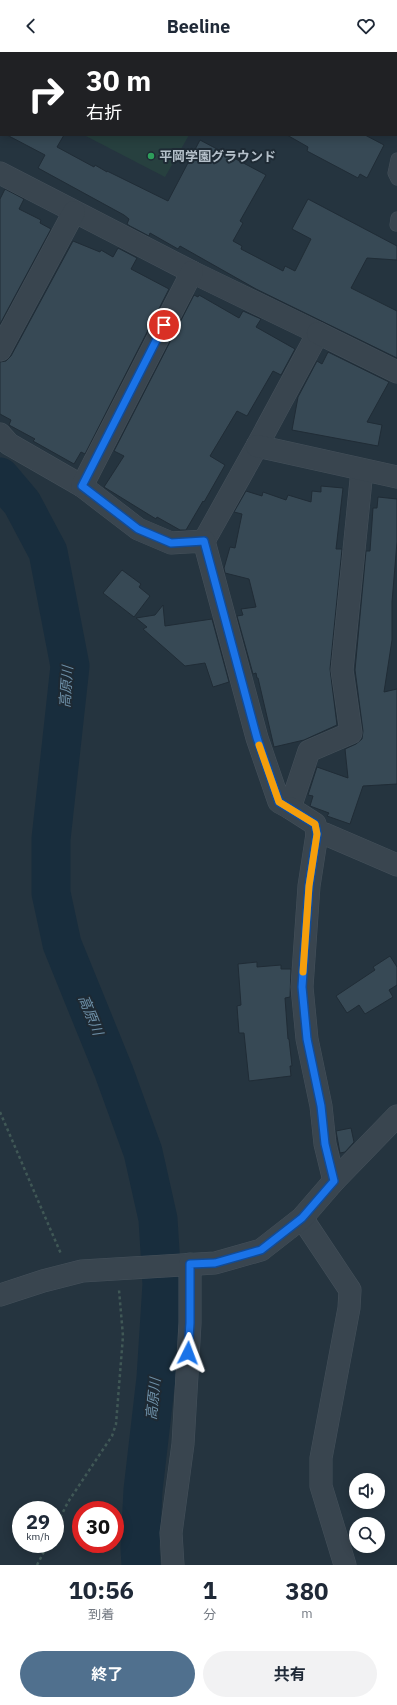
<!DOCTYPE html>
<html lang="ja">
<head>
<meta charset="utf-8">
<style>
  body { margin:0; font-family:"IBM Plex Sans","Noto Sans JP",sans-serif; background:#f2f2f3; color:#1f2937; height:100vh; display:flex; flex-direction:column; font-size:15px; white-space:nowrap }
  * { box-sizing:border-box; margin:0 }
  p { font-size:13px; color:#747a83 }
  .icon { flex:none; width:22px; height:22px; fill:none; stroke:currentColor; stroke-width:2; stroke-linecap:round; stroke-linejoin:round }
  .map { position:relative; height:1513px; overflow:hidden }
  .side { display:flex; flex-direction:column; background:#fff; flex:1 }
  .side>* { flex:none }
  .banner { position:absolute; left:0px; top:0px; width:397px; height:84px; box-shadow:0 2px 10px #0003; background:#202124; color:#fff; overflow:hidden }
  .tools { position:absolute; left:349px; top:1421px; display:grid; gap:8px }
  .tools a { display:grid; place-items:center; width:36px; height:36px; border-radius:50%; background:#fff; box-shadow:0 2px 10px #0003; font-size:20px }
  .speed { position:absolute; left:12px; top:1449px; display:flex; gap:8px; font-size:20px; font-weight:700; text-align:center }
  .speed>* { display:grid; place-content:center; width:52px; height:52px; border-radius:50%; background:#fff; box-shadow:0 2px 10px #0003; line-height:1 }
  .speed small { font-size:10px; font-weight:400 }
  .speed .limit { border:6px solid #d22; background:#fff; color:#111 }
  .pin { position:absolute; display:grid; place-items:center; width:34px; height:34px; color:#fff; margin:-17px; border:2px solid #fff; border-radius:50%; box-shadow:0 1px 4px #0007 }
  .me { position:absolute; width:44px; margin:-22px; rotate:3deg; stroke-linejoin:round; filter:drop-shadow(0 0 3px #0008) }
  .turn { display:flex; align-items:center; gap:14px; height:84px; padding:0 20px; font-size:18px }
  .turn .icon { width:52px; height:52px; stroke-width:2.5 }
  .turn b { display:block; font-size:28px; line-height:34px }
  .eta { display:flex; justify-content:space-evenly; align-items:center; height:68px; text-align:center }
  .eta b { font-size:24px; font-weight:700; line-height:28px }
  .primary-button { display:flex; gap:8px; margin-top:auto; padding:8px 20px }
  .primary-button a { flex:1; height:46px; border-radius:24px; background:#50708e; color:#fff; font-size:16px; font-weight:700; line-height:46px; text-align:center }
  .primary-button a+a { background:#f2f2f3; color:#1f2937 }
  header { display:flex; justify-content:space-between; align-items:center; height:52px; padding:0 20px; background:#fff; font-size:18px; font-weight:700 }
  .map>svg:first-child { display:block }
</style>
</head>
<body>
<header><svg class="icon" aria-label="back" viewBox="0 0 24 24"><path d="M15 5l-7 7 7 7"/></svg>Beeline<svg class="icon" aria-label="heart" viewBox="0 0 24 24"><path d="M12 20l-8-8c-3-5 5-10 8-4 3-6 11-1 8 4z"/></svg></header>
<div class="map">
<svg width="397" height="1513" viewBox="0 0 397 1513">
  <rect width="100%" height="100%" fill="#25343f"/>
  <!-- green -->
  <g fill="#27403f">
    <polygon points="26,0 235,0 25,1"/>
    <polygon points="84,83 189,83 165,125"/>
  </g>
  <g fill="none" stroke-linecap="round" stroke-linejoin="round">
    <!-- river -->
    <polyline stroke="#182d3d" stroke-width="39" points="0,425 22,451 48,500 70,614 51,787 51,841 62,892 114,1020 143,1100 158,1167 162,1232 156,1326 143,1438 140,1496 141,1513"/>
  </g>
  <!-- building -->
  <g fill="#374955" stroke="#202c36">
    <polygon points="7,83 64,83 57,95 94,115 95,113 107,120 107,119 168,149 200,88 266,123 240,169 243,171 233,189 242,194 241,197 283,219 285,214 295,219 311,187 292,177 308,147 397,194 397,208 367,206 351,236 397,259 397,306 256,237 180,194 178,197 150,181 149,184 130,174 127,172 129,167 124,163 38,116 45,103"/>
    <polygon points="287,83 365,83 384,93 367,126 360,122 358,126 307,99 308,95"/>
    <polygon points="5,137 24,147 19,157 41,168 40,171 51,177 0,272 0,147"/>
    <polygon points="73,189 100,200 101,198 113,205 118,196 137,206 131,217 169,237 85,402 81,400 74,412 33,389 35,387 9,373 11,368 0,362 0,310 6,309 11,304"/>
    <polygon points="194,243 198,245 199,243 239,266 243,259 261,267 256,275 295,297 281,323 273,319 247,364 237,359 210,404 225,413 204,450 203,449 186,478 180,478 157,465 156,467 104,435 124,404 114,399"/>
    <polygon points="328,300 389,330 367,370 382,373 378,394 292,378 298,345 317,309 322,312"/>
    <polygon points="321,434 343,436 336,497 342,497 330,617 337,673 304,688 274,695 258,626 257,626 256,621 253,622 237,564 243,563 241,557 256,555 249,527 225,521 224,516 230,495 235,496 242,462 234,460 246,439 262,444 263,440 286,448 288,443 311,450 312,439 321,440"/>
    <polygon points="378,445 397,447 397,490 392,550 392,588 384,640 397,637 397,732 363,734 350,772 327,764 329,761 310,754 313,744 308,743 317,715 348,726 345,697 356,692 362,687 363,679 355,618 366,499 370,499 373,456 377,456"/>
    <polygon points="122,518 141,532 139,535 150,544 134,565 103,541"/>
    <polygon points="163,553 165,574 212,567 229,630 213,635 205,611 185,614 143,577 147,575 136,566 155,563"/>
    <polygon points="390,904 397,915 397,933 389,938 393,945 365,962 359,953 347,961 336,944 375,918 373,915"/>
    <polygon points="257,910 257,915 281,913 281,917 291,917 290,945 285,946 288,987 289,987 292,1014 290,1014 291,1024 249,1029 244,981 239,981 237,954 241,953 238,912"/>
    <polygon points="351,1076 354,1090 345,1100 340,1101 336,1079"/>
  </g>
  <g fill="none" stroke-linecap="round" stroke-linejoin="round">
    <defs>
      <g id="service">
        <polyline points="249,1 249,0"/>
        <polyline points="397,107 394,121 397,127"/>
        <polyline points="396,173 397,166"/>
      </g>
      <g id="minor">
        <polyline points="0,121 192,220 318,281 257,394 204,489"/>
        <polyline points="318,281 397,320"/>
        <polyline points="0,298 74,160"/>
        <polyline points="0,382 9,392 82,434 138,477 171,491 204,489 257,686 279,750 290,756 309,699 351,681 342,618 362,418"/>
        <polyline points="257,394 397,425"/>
        <polyline points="82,434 192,220"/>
        <polyline points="290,756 315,772 317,782"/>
        <polyline points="334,1129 325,1092 321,1054 307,987 302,935 309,834 317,782 325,782 397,813"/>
        <polyline points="302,1166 350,1238 349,1256 321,1406 321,1434 345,1513"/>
        <polyline points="0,1243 43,1229 82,1219 215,1211 261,1198 302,1166 334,1129 397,1064"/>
        <polyline points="173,1513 171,1481 183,1392 190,1271 190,1212"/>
      </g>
    </defs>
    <!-- service casing -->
    <use href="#service" stroke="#45515b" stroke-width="13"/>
    <!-- minor casing -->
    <use href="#minor" stroke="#45515b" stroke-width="23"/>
    <!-- path -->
    <g stroke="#405856" stroke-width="2.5" stroke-dasharray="3 3" stroke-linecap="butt">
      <polyline points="0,1060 61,1202"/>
      <polyline points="55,1476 68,1450 112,1384 116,1372 123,1284 119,1238"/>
      <polyline points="37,1513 48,1492"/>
    </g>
    <!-- service -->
    <use href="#service" stroke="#39454f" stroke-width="12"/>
    <!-- minor -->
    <use href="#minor" stroke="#39454f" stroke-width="22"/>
  </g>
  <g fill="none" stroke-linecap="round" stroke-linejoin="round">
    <defs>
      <polyline id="route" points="164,273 82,434 138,477 171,491 204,489 257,686 279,750 315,772 317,782 309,834 302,935 307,987 321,1054 325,1092 334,1129 302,1166 261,1198 215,1211 190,1212 190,1271 188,1301"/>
    </defs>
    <!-- route casing -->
    <use href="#route" stroke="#114b97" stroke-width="10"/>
    <!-- route -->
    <use href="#route" stroke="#1a73e8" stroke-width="7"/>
    <!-- slow -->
    <polyline stroke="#f59e0b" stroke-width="7" points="259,693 279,750 315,772 317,782 309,834 303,920"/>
  </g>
  <!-- markers -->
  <circle fill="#2e9e5b" stroke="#1e2a34" stroke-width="1.5" cx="151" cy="104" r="4"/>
  <g text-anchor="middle" stroke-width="4" stroke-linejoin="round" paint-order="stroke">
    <!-- poi labels -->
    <g font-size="13" font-weight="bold" fill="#b5c0ca" stroke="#1e2a34" text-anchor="start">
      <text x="159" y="109">平岡学園グラウンド</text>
    </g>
    <!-- water labels -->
    <g font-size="14" font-style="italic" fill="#6e90a8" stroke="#1e2a34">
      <text transform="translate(66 635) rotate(-86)" y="5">高原川</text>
      <text transform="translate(91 963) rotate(68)" y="5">高原川</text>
      <text transform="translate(153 1347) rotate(-84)" y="5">高原川</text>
    </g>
  </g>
</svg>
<div class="tools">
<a><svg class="icon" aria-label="sound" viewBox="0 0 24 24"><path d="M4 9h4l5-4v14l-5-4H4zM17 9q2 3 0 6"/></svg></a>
<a><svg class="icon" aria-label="search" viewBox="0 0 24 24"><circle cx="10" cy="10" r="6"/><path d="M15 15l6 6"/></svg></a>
</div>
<div class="speed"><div>29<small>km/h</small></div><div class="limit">30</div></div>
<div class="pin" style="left:164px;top:273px;background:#d93025"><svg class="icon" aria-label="arrive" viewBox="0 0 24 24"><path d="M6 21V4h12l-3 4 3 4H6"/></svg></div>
<svg class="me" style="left:188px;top:1301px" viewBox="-20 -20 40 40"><path d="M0-17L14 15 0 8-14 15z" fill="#1a73e8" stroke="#fff" stroke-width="4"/></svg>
<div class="banner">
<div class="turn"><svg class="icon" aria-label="right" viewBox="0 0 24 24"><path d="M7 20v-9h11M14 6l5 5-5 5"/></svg><div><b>30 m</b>右折</div></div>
</div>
</div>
<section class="side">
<div class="eta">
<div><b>10:56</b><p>到着</p></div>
<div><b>1</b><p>分</p></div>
<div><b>380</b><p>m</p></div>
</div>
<div class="primary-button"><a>終了</a><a>共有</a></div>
</section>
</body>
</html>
